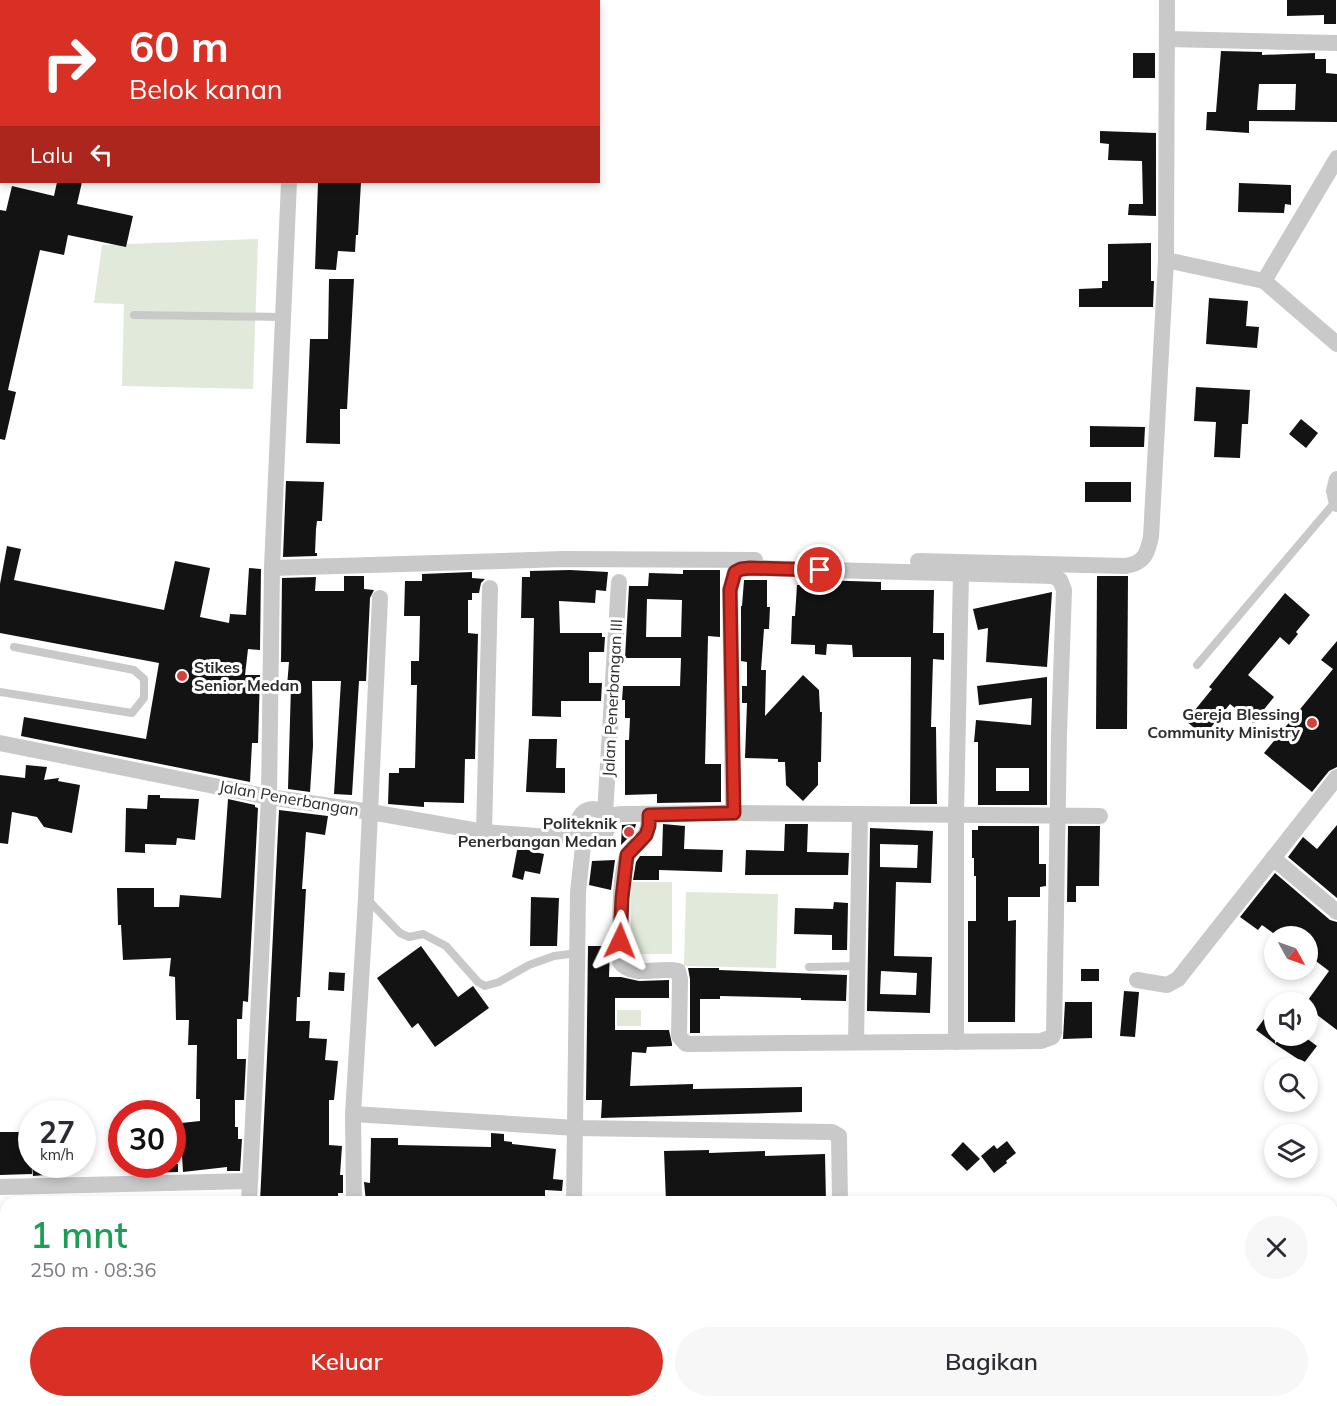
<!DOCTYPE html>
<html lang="id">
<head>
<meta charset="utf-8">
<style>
  body { margin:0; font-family:Mulish,sans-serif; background:#f7f7f7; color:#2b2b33; height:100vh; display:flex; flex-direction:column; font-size:22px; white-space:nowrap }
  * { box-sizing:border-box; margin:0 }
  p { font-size:20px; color:#7c7c81 }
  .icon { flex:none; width:33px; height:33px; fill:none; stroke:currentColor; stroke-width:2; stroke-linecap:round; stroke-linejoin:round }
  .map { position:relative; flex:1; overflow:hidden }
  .panel { position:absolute; left:0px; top:1196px; width:1338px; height:212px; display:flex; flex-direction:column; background:#fff; border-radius:18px 18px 0 0; box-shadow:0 3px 9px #0003 }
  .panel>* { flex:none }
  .guide { position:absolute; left:0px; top:0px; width:600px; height:183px; box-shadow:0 3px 9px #0003; background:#d93025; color:#fff; overflow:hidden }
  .needle { width:39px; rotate:130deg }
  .controls { position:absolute; left:1264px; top:926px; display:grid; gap:12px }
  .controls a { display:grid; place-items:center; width:54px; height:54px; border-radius:50%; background:#fff; box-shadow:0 3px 9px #0003; font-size:30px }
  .speed { position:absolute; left:18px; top:1100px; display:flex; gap:12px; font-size:30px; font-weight:700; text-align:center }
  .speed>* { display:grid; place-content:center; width:78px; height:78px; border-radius:50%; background:#fff; box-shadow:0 3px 9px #0003; line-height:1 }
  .speed small { font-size:15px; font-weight:400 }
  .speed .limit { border:9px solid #d22; background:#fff; color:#111 }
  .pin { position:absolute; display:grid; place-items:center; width:51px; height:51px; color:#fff; margin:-26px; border:3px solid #fff; border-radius:50%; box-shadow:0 2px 6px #0007 }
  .me { position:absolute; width:66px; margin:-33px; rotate:2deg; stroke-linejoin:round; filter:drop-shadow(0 0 4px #0008) }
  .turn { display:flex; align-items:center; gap:21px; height:126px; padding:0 30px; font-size:27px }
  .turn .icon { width:78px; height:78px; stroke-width:2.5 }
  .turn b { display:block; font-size:42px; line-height:51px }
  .then { display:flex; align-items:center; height:57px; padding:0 30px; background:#0003; gap:12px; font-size:22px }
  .round { display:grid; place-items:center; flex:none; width:63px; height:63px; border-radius:32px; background:#f7f7f7 }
  .summary { display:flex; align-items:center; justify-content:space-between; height:102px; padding:0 30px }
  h1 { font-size:36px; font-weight:600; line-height:45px; color:#1e9e55 }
  .button { display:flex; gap:12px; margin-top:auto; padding:12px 30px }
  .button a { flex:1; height:69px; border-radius:36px; background:#d93025; color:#fff; font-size:24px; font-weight:600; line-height:69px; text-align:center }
  .button a+a { background:#f7f7f7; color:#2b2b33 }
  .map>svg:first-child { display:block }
</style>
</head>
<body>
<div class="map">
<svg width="1337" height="1406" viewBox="0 0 1337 1406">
  <rect width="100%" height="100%" fill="#fff"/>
  <!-- green -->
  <g fill="#e0e9da">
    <polygon points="258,239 253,389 122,386 124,304 94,303 102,245"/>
    <rect x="631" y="882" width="41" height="72"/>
    <polygon points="686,892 778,894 776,968 684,966"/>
    <rect x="617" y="1010" width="24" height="16"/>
  </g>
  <!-- building -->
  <g fill="#131313" fill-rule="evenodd">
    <polygon points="1287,0 1336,0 1336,24 1324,24 1324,15 1287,16"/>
    <path d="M 1221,51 L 1262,52 L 1262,55 L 1315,53 L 1315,59 L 1326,59 L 1326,73 L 1337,74 L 1337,122 L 1249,121 L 1249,133 L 1206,130 L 1207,112 L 1216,112 ZM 1259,84 L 1296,84 L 1295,110 L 1257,110 Z"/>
    <rect x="1133" y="53" width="22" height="25"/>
    <polygon points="1100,131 1156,133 1156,216 1128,215 1129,204 1143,204 1142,161 1108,160 1109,144 1100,143"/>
    <polygon points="57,182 82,182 77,204 133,216 126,247 68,235 64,255 40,250 8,390 16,392 5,440 0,439 0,210 6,211 12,186 54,196"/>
    <polygon points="318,182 361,182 358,235 356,235 355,252 338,251 336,270 315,269"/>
    <polygon points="1239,183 1291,185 1291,205 1285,204 1284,213 1238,212"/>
    <polygon points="1151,243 1151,281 1154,281 1153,307 1079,307 1079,289 1102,288 1102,281 1108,281 1108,244"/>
    <polygon points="329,279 354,279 347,409 340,409 340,444 306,443 310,339 328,339"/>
    <polygon points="1209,298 1248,301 1246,326 1259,327 1257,348 1206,344"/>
    <polygon points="1196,387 1250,390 1248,424 1242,424 1240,458 1214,457 1216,422 1194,421"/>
    <polygon points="1301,419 1318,433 1306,448 1289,434"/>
    <polygon points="1090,426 1145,427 1144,447 1090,447"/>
    <polygon points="286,481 324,482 322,521 317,521 316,529 315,553 317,553 317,556 283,557"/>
    <rect x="1085" y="482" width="46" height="20"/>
    <polygon points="7,546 21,549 14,580 164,610 175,561 210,568 200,617 229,623 230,614 246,615 249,568 261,569 260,650 248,649 245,675 260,675 258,743 252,743 250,782 21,736 24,717 146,739 159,663 0,633 0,584"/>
    <polygon points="570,570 608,572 606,591 596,590 595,603 559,601 560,633 602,633 602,637 605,637 604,652 589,652 589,683 602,683 601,701 561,701 561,717 532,716 534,618 521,618 522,577 530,577 530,571"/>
    <path d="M 683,570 L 720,570 L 720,637 L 708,636 L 705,764 L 721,764 L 721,802 L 657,803 L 657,794 L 625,795 L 625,740 L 629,740 L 630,718 L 625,718 L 625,700 L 622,700 L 623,686 L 680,686 L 681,658 L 625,658 L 629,586 L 648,586 L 649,573 L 683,574 ZM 647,599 L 682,600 L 681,637 L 646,637 Z"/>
    <polygon points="472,572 472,578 485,579 481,583 479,593 472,593 472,600 468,600 468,633 478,634 475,759 465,759 464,803 424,802 424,807 388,804 389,773 399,773 399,768 415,768 417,685 411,685 411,661 419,661 420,616 404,616 405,581 422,581 422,574"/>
    <polygon points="344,576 364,576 364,589 374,590 370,598 366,681 359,681 352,795 334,794 341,681 312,681 313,746 310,792 288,789 291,686 287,686 289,662 281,662 282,578 316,577 315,591 344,591"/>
    <polygon points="1097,576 1128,576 1127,729 1096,729"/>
    <polygon points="744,580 767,580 767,607 770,607 769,629 764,629 761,670 766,670 765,716 803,675 819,690 820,712 822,712 821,762 818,762 818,785 803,801 786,785 785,762 778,762 778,759 745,758 747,703 742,703 742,686 747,686 747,662 741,661 741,606 742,606"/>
    <polygon points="818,580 881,582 881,590 934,590 933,633 944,633 944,660 933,659 931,727 936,727 937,804 910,804 911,657 853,657 852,645 827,644 826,655 815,654 815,645 791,644 792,616 795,616 797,585 818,585"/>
    <polygon points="1052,592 1047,667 986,662 988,628 978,630 973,609"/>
    <polygon points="1285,593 1310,615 1296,632 1298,634 1289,645 1280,637 1248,675 1274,697 1253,723 1230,704 1204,736 1186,721 1212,689 1209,687"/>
    <polygon points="1337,641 1337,767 1329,771 1312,792 1264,753 1333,669 1321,660"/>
    <path d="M 1047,677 L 1047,805 L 978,805 L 978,742 L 974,742 L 976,720 L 1031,725 L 1032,698 L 979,705 L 977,686 ZM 996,768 L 1029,768 L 1029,791 L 996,791 Z"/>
    <polygon points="529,739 557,739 556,768 565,768 565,793 526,792"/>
    <polygon points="26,765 47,767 44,780 59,778 58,781 80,785 72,833 44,827 37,817 12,812 8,844 0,843 0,775 25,778"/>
    <polygon points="148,795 160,795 160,798 199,799 195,840 177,838 176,845 145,844 145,853 125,852 126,808 147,809"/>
    <polygon points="228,799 255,805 255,807 258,808 248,1002 243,1001 242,1019 237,1019 237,1059 246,1059 244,1100 235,1100 235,1127 238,1127 238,1139 242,1139 240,1171 227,1171 227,1167 183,1172 182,1155 172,1155 172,1124 200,1121 200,1099 196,1099 197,1045 188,1045 189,1020 176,1020 175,977 169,976 171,958 123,960 121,925 118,925 117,888 154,888 154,907 179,907 180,895 221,898"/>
    <polygon points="279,810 328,816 325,835 306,832 302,889 306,889 300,997 297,997 296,1021 310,1021 309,1038 327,1039 325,1060 338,1061 334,1100 329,1100 329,1145 342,1146 340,1175 343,1175 343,1193 338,1193 338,1202 260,1202"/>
    <polygon points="636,824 634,832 621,845 622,825"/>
    <polygon points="663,824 685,826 684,849 723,850 722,872 659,870 659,880 633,880 636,862 640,856 662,856"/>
    <polygon points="785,824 808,824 807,852 849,853 848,875 745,875 746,850 784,851"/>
    <polygon points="1337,825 1337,898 1288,857 1303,837 1317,849"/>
    <polygon points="978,826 1039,826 1039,864 1046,864 1046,886 1040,887 1040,897 1008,897 1008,921 1016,920 1015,1022 968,1022 968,921 976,921 976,876 974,876 974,858 972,858 972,830 978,830"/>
    <polygon points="1068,826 1100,826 1099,886 1076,886 1076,902 1067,902"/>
    <path d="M 870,828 L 933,831 L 931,883 L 896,882 L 894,956 L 932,957 L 930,1013 L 867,1011 ZM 880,844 L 918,845 L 917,868 L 880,867 ZM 881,971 L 917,973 L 916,995 L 880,994 Z"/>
    <polygon points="518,845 530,846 530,851 544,854 540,874 525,871 523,880 512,877"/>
    <polygon points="615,860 611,890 589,885 592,861"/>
    <polygon points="1275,873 1330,920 1337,922 1337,1030 1308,1008 1308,1000 1329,971 1308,955 1308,936 1277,936 1262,925 1258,930 1240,917"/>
    <polygon points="531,897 559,898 557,946 530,946"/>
    <polygon points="834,902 848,903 847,950 832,950 832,935 794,934 795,908 833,909"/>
    <polygon points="421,946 458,997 473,986 489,1008 435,1047 418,1023 412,1028 377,978"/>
    <polygon points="588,946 610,946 609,977 621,977 639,981 669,980 669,998 615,998 615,1030 669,1030 672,1044 672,1046 647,1047 646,1053 632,1052 630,1086 693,1084 693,1089 802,1087 802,1112 601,1118 602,1100 586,1100"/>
    <polygon points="688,968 719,968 719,970 847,975 846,1001 801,1000 801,998 720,996 720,999 700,999 700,1033 690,1033 690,979"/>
    <rect x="1081" y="969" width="18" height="12"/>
    <polygon points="329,972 345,973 344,991 328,990"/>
    <polygon points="1124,991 1139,992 1135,1037 1120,1036"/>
    <polygon points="1065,1002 1092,1002 1092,1038 1063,1039"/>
    <polygon points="1275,1004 1275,1044 1256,1030"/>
    <polygon points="1282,1035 1302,1035 1317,1046 1304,1063 1275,1044"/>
    <polygon points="0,1132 31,1132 32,1174 0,1175"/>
    <polygon points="491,1133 504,1134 504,1141 512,1142 512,1144 556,1149 553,1179 563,1180 562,1191 545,1190 545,1202 366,1202 364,1182 370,1183 371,1138 398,1138 398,1145 491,1147"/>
    <polygon points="1007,1141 1016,1153 1006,1161 1007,1163 994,1173 981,1156 994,1145 997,1149"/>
    <polygon points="963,1142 980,1159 967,1171 951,1155"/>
    <polygon points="709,1150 709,1153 765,1151 765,1156 825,1154 826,1202 666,1202 664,1151"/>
    <polygon points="32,1164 44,1164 45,1175 33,1176"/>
    <polygon points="140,1164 178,1164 178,1172 140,1173"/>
  </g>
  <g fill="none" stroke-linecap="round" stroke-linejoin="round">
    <!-- service -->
    <g stroke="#c9c9c9" stroke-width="8">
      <polyline points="134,315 282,317"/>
      <polyline points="1197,665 1335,502"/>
      <polyline points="0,692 132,713 144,698 144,679 134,670 14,647"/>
      <polyline points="367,899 400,933 409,937 423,934 446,946 478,982 485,986 499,982 529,965 554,956 578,953"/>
      <polyline points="809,967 858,966"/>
    </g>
    <!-- minor -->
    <g stroke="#c9c9c9" stroke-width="16">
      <polyline points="296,2 296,0"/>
      <polyline points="545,2 545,0"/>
      <polyline points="1168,39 1337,43"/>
      <polyline points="0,148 2,148"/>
      <polyline points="1166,260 1264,281 1337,344"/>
      <polyline points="1264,281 1337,158"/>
      <polyline points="1337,479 1334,491 1337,504"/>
      <path d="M 918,561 L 1125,566 C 1144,563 1147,555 1151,537 L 1166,260 L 1167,0"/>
      <polyline points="272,568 564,559 755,560"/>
      <polyline points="0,743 269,797 371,812 484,832 549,837 580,833"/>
      <circle cx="593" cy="824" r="15"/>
      <polyline points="605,814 619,582"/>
      <path d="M 649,815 C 649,845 631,842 626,859 C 618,891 621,929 620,962 C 632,979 660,966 678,971 L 680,979 L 679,1036 L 686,1044 L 1041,1041 L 1052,1037 L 1054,1033 L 1059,734 L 1064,590 L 1060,580 L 1053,576 L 750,568 L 741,569 L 735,572 L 730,590 L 733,813"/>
      <polyline points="607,816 622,814 733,813 1100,816"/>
      <polyline points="484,832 490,588"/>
      <polyline points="1273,858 1337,912"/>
      <polyline points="1137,980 1167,985 1178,979 1337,777"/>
      <polyline points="856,1042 860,815"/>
      <polyline points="956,1042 956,815 961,573"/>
      <polyline points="353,1114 576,1128 832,1132 839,1136 840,1202"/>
      <polyline points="0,1187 250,1181"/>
      <polyline points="249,1202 269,797 272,568 289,182"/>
      <polyline points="354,1202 353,1114 366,898 380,598"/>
      <polyline points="574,1202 578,892 584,837"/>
      <polyline points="0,1312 6,1311"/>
      <polyline points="242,1406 242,1401"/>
      <polyline points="576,1406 576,1401"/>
    </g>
  </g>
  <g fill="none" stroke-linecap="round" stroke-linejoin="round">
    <defs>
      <polyline id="route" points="620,941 622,898 627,855 646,835 649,826 649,815 734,813 730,590 735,572 741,569 750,568 820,570"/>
    </defs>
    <!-- route casing -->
    <use href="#route" stroke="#8d1f18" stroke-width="15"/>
    <!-- route -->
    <use href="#route" stroke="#d93025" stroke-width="10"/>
  </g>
  <!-- markers -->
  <g fill="#d7403a" stroke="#fff" stroke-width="2">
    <circle cx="182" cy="676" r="6"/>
    <circle cx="1312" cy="723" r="6"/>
    <circle cx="629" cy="832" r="6"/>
  </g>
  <g text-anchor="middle" stroke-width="6" stroke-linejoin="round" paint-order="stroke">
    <!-- poi labels -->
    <g font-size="16" font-weight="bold" fill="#2c2c2c" stroke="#fff" text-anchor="end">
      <text x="194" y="673" text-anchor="start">Stikes<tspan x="194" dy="18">Senior Medan</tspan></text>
      <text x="1300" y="720">Gereja Blessing<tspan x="1300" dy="18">Community Ministry</tspan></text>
      <text x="617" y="829">Politeknik<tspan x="617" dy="18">Penerbangan Medan</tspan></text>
    </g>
    <!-- street labels -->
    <g font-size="16" fill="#2c2c2c" stroke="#fff">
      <text transform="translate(612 698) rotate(-87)" y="6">Jalan Penerbangan III</text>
      <text transform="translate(289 798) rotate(10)" y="6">Jalan Penerbangan</text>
    </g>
  </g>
</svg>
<div class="controls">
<a><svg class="needle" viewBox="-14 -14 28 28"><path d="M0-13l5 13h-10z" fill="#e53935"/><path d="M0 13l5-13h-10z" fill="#7c7c81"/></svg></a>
<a><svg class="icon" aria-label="sound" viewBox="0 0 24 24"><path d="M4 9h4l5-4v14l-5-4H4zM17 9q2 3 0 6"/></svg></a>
<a><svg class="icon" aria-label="search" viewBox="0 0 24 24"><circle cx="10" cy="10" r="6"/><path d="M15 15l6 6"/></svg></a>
<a><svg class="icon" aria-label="layers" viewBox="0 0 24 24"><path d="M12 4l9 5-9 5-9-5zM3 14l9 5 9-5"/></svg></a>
</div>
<div class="speed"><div>27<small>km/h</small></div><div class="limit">30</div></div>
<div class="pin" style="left:820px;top:570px;background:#d93025"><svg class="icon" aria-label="arrive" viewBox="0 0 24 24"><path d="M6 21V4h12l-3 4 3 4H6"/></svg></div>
<svg class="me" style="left:620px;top:941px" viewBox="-20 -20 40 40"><path d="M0-17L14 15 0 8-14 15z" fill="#d93025" stroke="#fff" stroke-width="4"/></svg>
<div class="guide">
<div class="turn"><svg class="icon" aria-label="right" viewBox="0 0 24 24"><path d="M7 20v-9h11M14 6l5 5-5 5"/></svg><div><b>60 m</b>Belok kanan</div></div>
<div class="then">Lalu<svg class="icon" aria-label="left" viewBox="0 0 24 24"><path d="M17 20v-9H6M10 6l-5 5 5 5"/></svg></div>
</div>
<section class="panel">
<div class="summary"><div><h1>1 mnt</h1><p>250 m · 08:36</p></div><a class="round"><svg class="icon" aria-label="close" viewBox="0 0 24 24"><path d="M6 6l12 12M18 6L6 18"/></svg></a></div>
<div class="button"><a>Keluar</a><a>Bagikan</a></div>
</section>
</div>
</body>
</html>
